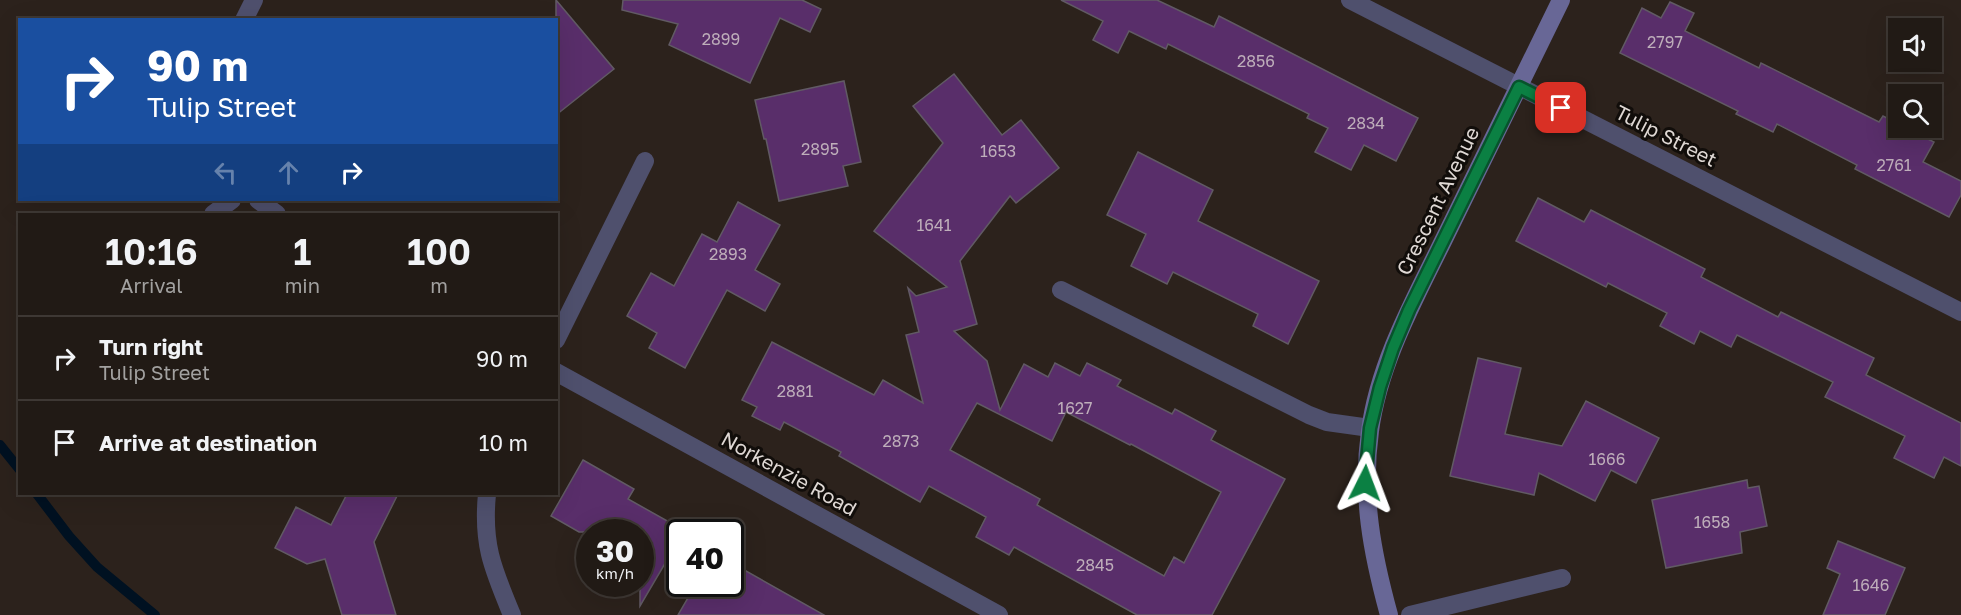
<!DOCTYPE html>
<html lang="en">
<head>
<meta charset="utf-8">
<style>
  body { margin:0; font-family:"Golos Text",sans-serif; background:#2d2722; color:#f1f3f6; height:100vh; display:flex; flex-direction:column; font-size:22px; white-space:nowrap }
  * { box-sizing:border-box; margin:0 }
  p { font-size:20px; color:#a2a1a0 }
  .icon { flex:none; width:33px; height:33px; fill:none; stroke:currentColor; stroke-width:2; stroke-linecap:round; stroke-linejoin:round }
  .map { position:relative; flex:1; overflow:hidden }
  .details { position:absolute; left:18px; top:213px; width:540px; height:282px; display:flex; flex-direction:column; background:#211a15; border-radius:0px; box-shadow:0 6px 24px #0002,0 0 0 2px #3e3834 }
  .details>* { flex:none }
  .guide { position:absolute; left:18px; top:18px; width:540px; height:183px; border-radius:0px; box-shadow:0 6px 24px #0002,0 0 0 2px #3e3834; background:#1a4fa0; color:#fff; overflow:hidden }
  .buttons { position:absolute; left:1888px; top:18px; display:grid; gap:12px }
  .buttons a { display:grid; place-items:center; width:54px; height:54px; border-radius:0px; background:#211a15; box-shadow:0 6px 24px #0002,0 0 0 2px #3e3834; font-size:30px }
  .speed { position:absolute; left:576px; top:519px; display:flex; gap:12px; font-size:30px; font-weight:700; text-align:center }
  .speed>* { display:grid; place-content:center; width:78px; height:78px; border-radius:50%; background:#211a15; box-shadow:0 6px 24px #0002,0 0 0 2px #3e3834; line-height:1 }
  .speed small { font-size:15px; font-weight:400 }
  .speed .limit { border:3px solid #111; border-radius:9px; background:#fff; color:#111 }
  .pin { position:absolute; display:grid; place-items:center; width:51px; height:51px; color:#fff; margin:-26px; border-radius:12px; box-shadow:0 3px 9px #0006 }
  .me { position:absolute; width:66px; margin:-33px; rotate:3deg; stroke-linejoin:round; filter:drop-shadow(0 0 4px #0008) }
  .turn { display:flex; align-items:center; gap:21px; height:126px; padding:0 30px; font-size:27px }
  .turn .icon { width:78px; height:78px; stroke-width:2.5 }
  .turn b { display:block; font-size:42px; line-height:51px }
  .lanes { display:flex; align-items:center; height:57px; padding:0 30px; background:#0003; justify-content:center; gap:30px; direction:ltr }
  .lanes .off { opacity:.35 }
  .eta { display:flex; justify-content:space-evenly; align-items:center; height:102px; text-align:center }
  .eta b { font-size:36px; font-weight:600; line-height:42px }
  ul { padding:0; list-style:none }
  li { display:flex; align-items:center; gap:18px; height:84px; padding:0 30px; border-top:2px solid #3e3834 }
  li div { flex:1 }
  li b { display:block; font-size:22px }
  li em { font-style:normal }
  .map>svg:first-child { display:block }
</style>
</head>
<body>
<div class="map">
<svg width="1961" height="615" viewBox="0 0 1961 615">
  <rect width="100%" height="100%" fill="#2c221c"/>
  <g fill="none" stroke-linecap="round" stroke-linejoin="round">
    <!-- stream -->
    <g stroke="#001121" stroke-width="10">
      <polyline points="0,445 20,470"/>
      <polyline points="37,494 69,536 97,567 155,615"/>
    </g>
  </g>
  <!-- building -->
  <g fill="#592e6a" stroke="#615a64" stroke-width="1.5" fill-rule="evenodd">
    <polygon points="556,0 614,69 556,115"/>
    <polygon points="623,0 802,0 821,9 810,32 780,18 750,83 669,45 678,24 622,10"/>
    <polygon points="1061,0 1157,0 1214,27 1219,16 1418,118 1396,161 1364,145 1351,170 1315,152 1328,128 1307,118 1309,114 1168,44 1166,49 1129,31 1118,53 1093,40 1103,21"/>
    <polygon points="1670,2 1694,13 1685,31 1759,68 1761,63 1879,122 1883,116 1899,124 1899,128 1906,128 1934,142 1923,162 1961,181 1961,195 1949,217 1855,169 1857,165 1777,124 1773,132 1736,114 1738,111 1620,53 1642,8 1661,18"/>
    <path d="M 954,74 L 1002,135 L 1021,120 L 1059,168 L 1016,203 L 1010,196 L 960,261 L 977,324 L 954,331 L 987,361 L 1000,410 L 1024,364 L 1048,377 L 1055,363 L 1080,376 L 1087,363 L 1121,380 L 1117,386 L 1172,414 L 1175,409 L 1216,431 L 1211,440 L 1285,479 L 1212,615 L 1137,615 L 1014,547 L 1009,555 L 976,537 L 986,517 L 929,486 L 920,502 L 839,456 L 841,452 L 784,422 L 780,430 L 752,416 L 757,407 L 742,400 L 772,342 L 874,395 L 883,380 L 923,403 L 906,335 L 919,332 L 908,288 L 916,296 L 947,287 L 874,231 L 943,143 L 913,106 ZM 977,403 L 1052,441 L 1066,412 L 1130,445 L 1131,444 L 1221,492 L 1184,563 L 1174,557 L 1164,576 L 1037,505 L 1040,499 L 950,450 Z"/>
    <polygon points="844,81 861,162 843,166 848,186 779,201 766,139 764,139 755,100"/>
    <polygon points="1138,152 1213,190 1198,221 1319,281 1288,344 1253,326 1258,314 1173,272 1167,284 1131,266 1146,234 1107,215"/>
    <polygon points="1538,198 1584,222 1591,210 1705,269 1701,277 1778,317 1781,312 1874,358 1866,375 1961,423 1961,466 1944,457 1934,478 1894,458 1905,436 1825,397 1833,382 1737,335 1731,347 1700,331 1694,344 1660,326 1667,313 1608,283 1606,287 1516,241"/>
    <polygon points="738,202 780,225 755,270 780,284 765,311 727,290 685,368 649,348 657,333 627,316 651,273 674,286 702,234 717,242"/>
    <polygon points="1478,358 1521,368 1505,434 1562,446 1586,401 1659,438 1636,483 1611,470 1595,501 1539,473 1534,495 1450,476"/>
    <polygon points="583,460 634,489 628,499 687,532 680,532 680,538 640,606 640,532 579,532 551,516"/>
    <polygon points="1747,480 1748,488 1759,486 1767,526 1740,532 1742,553 1666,568 1652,500"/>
    <polygon points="347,494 398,494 374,542 396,615 342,615 325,559 307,564 275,548 296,507 331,525"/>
    <polygon points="1838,541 1905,568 1885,615 1823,615 1840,574 1827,568"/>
    <polygon points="730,562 824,615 678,615 696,584 730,584"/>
  </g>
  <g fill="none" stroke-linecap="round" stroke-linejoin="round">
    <!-- street -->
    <g stroke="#4f506d" stroke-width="18">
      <polyline points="1350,0 1961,312"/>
      <polyline points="244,20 254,0"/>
      <polyline points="258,200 277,214"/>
      <polyline points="213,214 232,200"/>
      <polyline points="1061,290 1309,415 1327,422 1370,428"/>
      <polyline points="556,340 645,161"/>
      <polyline points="556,372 999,615"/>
      <path d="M 487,494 C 482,545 493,569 512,615"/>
      <polyline points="1410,615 1562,578"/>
    </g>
    <!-- secondary -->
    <path stroke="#686796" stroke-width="18" d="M 1389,615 C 1372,553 1361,496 1370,431 C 1379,361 1417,295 1447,233 C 1485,155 1523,78 1561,0"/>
  </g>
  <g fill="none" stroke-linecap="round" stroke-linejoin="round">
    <defs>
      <polyline id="route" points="1365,483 1370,428 1380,387 1393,348 1409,310 1519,87 1561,108"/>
    </defs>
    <!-- route casing -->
    <use href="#route" stroke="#07532c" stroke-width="15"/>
    <!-- route -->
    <use href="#route" stroke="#0b8043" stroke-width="10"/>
  </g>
  <g text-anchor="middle" stroke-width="6" stroke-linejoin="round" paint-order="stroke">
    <!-- number labels -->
    <g font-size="16" fill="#beaeba">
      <text x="721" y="45">2899</text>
      <text x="1665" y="48">2797</text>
      <text x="1256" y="67">2856</text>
      <text x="1366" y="129">2834</text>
      <text x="820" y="155">2895</text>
      <text x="998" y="157">1653</text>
      <text x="1894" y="171">2761</text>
      <text x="934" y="231">1641</text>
      <text x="728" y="260">2893</text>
      <text x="795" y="397">2881</text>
      <text x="1075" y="414">1627</text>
      <text x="901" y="447">2873</text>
      <text x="1607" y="465">1666</text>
      <text x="1712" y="528">1658</text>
      <text x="1095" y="571">2845</text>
      <text x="1871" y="591">1646</text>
    </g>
    <!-- street labels -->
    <g font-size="20" fill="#dfd8d4" stroke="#110d0a">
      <text transform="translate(1666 136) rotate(27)" y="7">Tulip Street</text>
      <text transform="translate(1438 201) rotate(-64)" y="7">Crescent Avenue</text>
      <text transform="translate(789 474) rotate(29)" y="7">Norkenzie Road</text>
    </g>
  </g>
</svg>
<div class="buttons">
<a><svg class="icon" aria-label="sound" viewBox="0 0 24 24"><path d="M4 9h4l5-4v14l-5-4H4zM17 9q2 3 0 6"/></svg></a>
<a><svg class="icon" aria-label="search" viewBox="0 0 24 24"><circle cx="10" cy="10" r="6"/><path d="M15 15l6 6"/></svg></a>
</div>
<div class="speed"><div>30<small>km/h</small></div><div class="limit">40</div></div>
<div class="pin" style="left:1561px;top:108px;background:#d93025"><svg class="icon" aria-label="arrive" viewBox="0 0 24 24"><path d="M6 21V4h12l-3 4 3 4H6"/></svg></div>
<svg class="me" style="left:1365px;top:483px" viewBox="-20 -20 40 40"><path d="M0-17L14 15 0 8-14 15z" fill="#0b8043" stroke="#fff" stroke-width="4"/></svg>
<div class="guide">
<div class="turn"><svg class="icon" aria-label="right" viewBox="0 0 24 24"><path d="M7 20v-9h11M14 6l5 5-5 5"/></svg><div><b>90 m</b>Tulip Street</div></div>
<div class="lanes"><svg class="icon off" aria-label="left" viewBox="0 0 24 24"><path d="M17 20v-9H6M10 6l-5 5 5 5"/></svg><svg class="icon off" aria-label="ahead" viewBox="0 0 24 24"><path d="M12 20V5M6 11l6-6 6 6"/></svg><svg class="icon" aria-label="right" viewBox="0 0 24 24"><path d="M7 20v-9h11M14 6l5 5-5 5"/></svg></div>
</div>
<section class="details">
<div class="eta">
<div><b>10:16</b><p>Arrival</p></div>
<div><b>1</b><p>min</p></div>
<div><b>100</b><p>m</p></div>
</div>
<ul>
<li><svg class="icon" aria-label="right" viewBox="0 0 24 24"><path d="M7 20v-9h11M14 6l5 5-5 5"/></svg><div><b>Turn right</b><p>Tulip Street</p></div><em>90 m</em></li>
<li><svg class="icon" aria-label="arrive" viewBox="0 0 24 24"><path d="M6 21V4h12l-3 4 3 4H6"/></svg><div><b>Arrive at destination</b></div><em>10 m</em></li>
</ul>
</section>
</div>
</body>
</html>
